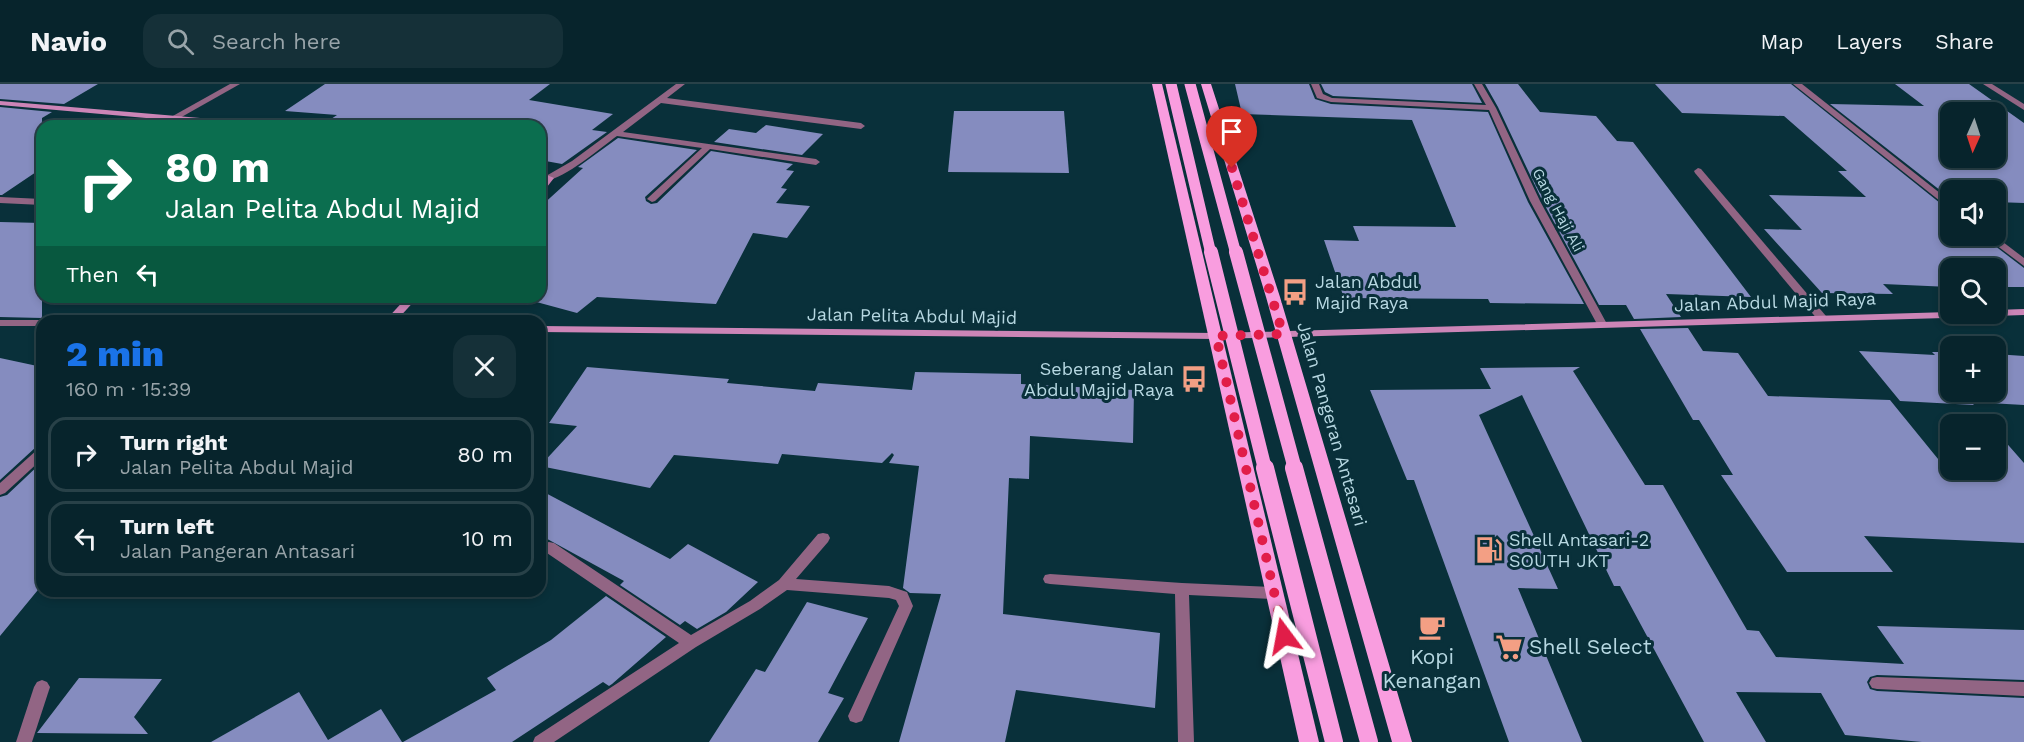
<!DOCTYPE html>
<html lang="en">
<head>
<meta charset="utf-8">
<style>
  body { margin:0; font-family:"Work Sans",sans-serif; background:#153038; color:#f1f3f6; height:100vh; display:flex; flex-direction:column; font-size:22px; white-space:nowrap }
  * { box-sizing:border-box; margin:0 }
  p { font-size:20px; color:#98a4a9 }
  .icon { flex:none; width:33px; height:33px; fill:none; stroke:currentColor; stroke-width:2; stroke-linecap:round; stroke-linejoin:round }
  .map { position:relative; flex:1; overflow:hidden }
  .sheet { position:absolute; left:36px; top:231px; width:510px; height:282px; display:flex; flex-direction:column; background:#07242c; border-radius:18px; box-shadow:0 3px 9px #0003,0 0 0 2px #284148 }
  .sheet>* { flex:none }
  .hud { position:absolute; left:36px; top:36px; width:510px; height:183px; border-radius:18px; box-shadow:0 3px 9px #0003,0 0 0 2px #284148; background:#0b6e4f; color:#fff; overflow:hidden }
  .needle { width:39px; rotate:183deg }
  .buttons { position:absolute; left:1940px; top:18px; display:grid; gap:12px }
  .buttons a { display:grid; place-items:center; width:66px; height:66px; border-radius:12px; background:#07242c; box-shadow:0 3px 9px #0003,0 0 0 2px #284148; font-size:30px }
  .pin { position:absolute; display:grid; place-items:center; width:51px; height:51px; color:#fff; margin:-62px -26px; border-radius:50% 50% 50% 0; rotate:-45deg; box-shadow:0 0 6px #0007 }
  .pin .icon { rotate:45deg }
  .me { position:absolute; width:66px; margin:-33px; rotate:347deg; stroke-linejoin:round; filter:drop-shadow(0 0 4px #0008) }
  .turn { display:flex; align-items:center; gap:21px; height:126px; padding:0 30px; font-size:27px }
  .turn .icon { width:78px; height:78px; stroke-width:2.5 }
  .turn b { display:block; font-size:42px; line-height:51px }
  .then { display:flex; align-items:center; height:57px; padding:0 30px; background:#0003; gap:12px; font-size:22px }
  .round { display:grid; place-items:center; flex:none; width:63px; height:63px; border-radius:18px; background:#153038 }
  .summary { display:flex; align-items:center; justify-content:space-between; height:102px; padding:0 30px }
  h1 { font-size:36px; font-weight:800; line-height:45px; color:#1a73e8 }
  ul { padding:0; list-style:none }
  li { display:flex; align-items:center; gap:18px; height:75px; margin:0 12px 9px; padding:0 18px; border:3px solid #284148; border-radius:18px }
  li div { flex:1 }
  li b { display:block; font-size:22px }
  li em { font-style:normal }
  header { display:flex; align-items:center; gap:36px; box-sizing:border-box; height:84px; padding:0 30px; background:#07242c; border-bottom:2px solid #284148 }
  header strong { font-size:28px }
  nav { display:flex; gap:33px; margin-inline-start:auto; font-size:21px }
  .search { width:420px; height:54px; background:#153038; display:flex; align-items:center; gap:15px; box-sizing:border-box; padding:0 21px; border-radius:18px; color:#98a4a9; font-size:22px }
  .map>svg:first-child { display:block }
</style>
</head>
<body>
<header>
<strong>Navio</strong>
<div class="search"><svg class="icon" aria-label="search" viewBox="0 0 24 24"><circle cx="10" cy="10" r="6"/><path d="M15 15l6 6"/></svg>Search here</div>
<nav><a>Map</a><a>Layers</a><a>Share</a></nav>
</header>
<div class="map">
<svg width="2024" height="658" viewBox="0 0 2024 658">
  <rect width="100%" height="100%" fill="#09303a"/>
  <!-- building -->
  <g fill="#858cbf" fill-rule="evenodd">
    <polygon points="0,0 98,0 64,20 0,15"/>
    <polygon points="325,0 550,0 529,16 613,30 592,46 607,48 562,80 540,76 540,42 439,42 390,39 386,42 328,37 337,31 285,27"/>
    <polygon points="1235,0 1309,0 1315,15 1331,20 1488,28 1528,118 1584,220 1490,219 1488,215 1344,214 1324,156 1359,157 1353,142 1456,143 1412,36 1242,30"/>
    <polygon points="1321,0 1472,0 1482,19 1333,12 1325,8"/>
    <polygon points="1485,0 1518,0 1540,28 1596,32 1617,57 1633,58 1751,213 1666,210 1681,233 1634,235 1626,221 1599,221 1542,116 1498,23"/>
    <polygon points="1655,0 1791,0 1950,127 1950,152 1982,152 2024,184 2024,203 1995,203 1995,184 1950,184 1950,203 1883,200 1893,210 1822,209 1764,145 1802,146 1769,111 1866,113 1838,87 1847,87 1784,32 1682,29"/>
    <path d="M 1895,0 L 1969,0 L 2024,39 L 2024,119 L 1995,118 L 1995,106 L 1950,106 L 1950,114 L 1830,20 L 1924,22 ZM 1950,28 L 1995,28 L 1995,74 L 1950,74 Z"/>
    <polygon points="0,23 52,28 42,34 42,84 2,111 0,111"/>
    <polygon points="954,27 1064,27 1069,89 948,88"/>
    <polygon points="766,41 823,50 802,71 714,58 729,45 756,49"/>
    <polygon points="618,54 697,66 645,113 646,117 651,120 657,119 711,67 793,80 786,86 794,87 781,104 787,105 776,119 810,122 787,154 753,149 716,220 597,213 577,229 518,213 540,213 540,123 583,84 578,83"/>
    <polygon points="0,138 42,139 42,234 0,233"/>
    <polygon points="1688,244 1703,267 1738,269 1768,312 1890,316 1947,386 1995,386 1995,346 2024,379 2024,459 1864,452 1893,488 1787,488 1721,391 1733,391 1699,336 1693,336 1640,245"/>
    <polygon points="1859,267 1935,271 1932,268 1950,268 1950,308 1995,308 1995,270 2024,272 2024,321 1971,318 1974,321 1900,317"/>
    <polygon points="0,274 42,283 42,362 36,363 0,396"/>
    <polygon points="587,283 729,295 727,299 815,307 818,299 912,306 915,288 1021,290 1021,300 1134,306 1133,359 1030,352 1029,395 1009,394 1003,530 1160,549 1155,624 1016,606 1005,658 899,658 941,510 910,509 903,504 919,382 889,379 894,371 892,369 882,379 782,370 778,380 674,371 650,404 540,382 577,342 549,339"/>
    <polygon points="1580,283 1573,287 1645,401 1663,401 1747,546 1759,547 1776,573 1904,580 1877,542 2024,546 2024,596 1877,591 1870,593 1867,598 1870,605 1877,607 2024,614 2024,658 1922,658 1845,651 1821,609 1736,608 1766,658 1704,658 1620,502 1614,502 1522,311 1479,331 1558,505 1518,504 1582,658 1509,658 1414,396 1407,396 1370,306 1491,305 1480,284"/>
    <polygon points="42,378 42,501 0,552 0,413 7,411"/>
    <polygon points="540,406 670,475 688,460 758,498 726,528 697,545 685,537 680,541 620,501 624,497 540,451"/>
    <polygon points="606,512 666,553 612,600 609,602 603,598 512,658 403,658 496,606 487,594 551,556"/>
    <polygon points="807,518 868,534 828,609 844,614 818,658 709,658 756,585 765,588"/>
    <polygon points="79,594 162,595 134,633 148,650 37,649"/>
    <polygon points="299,608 328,656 381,625 402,658 211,658"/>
  </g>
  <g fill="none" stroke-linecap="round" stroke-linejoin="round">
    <!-- street -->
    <g fill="#926584" fill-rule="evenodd">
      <polygon points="230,0 240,0 178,35 171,33"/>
      <path d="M 676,0 L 685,0 L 667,14 L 861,39 L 865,42 L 861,45 L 661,19 L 623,48 L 816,75 L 820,78 L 816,81 L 710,65 L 655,117 L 652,118 L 647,115 L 649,113 L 702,64 L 617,52 C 603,62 562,97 546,96 L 546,92 L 572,77 Z"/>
      <polygon points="1311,0 1319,0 1323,10 1332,14 1486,21 1474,0 1482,0 1496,24 1540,117 1607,240 1606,242 1598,242 1597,240 1530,117 1489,26 1331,18 1317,14"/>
      <polygon points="1793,0 1802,0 1950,117 1950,125"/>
      <polygon points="1983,0 1992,0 2024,20 2024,26"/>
      <polygon points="1698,84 1701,85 1826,232 1827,234 1826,236 1818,236 1695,89 1694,87"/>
      <polygon points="0,113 42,115 42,121 0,119"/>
      <polygon points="1984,152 1995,152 2024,174 2024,182"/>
      <polygon points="0,236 42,236 46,237 42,237 42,242 0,242"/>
      <polygon points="42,364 42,375 5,409 0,411 0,399 38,365"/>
      <polygon points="823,449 828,450 830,454 828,458 796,495 889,502 907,508 913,522 862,637 856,639 850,637 848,632 899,522 896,516 889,514 787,506 760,525 696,563 554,658 533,658 535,653 679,559 544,467 542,463 544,459 549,458 554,459 691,551 750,517 779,496 818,450"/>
      <polygon points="1050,490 1182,499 1274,503 1279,505 1281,509 1279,513 1274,515 1189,511 1194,658 1178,658 1175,510 1050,500 1045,499 1043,495 1045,491"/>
      <polygon points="1877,593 2024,598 2024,612 1877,605 1872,604 1869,599 1872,594"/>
      <polygon points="42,596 47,598 50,603 32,658 16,658 34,603 37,598"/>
    </g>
    <!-- secondary -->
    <g fill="#cc85b7" fill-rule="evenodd">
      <polygon points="0,17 260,39 264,42 236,42 0,21"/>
      <polygon points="540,88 554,94 543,108 540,109 540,100 543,95 540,94"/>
      <polygon points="407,213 418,213 396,237 385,237"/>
      <polygon points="2024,225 2024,231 1995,232 1990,230 1995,230 1995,226"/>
      <polygon points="1950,228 1950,230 1985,230 1980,233 1216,255 540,248 540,242 1216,249"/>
    </g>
    <!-- primary -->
    <g fill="#f99ddf" fill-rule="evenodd">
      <polygon points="1152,0 1162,0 1319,658 1299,658"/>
      <polygon points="1201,0 1211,0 1280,213 1412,658 1392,658 1266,213"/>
    </g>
    <!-- primary-bridge-far2 -->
    <g stroke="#f99ddf" stroke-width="11">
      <polyline points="1171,0 1211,170"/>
      <polyline points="1190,0 1236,170"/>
    </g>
    <!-- primary-bridge-far1 -->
    <g stroke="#f99ddf" stroke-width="14">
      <polyline points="1211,168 1265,385"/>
      <polyline points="1236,168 1295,385"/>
    </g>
    <!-- primary-bridge -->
    <g stroke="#f99ddf" stroke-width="18">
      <polyline points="1265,384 1334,658"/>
      <polyline points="1294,384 1369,658"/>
    </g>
  </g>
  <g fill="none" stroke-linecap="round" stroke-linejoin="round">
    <!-- route -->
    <polyline stroke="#e11d48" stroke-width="10" stroke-dasharray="0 18" points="1232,84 1283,250 1216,252 1284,552"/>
  </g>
  <!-- icons -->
  <defs>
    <symbol id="bus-bare" viewBox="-9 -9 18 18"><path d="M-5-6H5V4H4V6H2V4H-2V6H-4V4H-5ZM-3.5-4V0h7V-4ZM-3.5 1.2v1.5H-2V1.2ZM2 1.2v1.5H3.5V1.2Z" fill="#f39f84" stroke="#09303a" stroke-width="2.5" paint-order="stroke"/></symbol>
    <symbol id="fuel-bare" viewBox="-9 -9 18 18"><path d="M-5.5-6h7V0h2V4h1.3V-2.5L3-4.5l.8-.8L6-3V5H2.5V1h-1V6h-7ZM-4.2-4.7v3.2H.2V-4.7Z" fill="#f39f84" stroke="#09303a" stroke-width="2.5" paint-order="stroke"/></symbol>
    <symbol id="cafe-bare" viewBox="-9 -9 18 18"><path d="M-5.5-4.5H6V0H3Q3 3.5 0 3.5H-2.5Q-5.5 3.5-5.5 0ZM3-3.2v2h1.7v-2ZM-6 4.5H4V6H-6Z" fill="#f39f84" stroke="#09303a" stroke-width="2.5" paint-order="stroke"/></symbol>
    <symbol id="supermarket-bare" viewBox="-9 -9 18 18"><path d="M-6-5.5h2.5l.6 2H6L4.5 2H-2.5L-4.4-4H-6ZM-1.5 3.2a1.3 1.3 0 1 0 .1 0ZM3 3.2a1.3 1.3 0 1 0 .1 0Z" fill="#f39f84" stroke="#09303a" stroke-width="2.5" paint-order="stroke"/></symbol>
  </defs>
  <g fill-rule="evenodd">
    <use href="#bus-bare" x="1276" y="189" width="38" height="38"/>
    <use href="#bus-bare" x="1175" y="276" width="38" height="38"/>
    <use href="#fuel-bare" x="1470" y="447" width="38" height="38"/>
    <use href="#cafe-bare" x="1413" y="524" width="38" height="38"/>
    <use href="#supermarket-bare" x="1490" y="544" width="38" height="38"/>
  </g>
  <g text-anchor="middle" stroke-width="6" stroke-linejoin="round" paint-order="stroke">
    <!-- far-street labels -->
    <g font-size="15" fill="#b7d8e2" stroke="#09303a">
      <text transform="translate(1558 126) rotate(62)" y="5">Gang Haji Ali</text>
    </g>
    <!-- poi labels -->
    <g font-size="18" fill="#b7d8e2" stroke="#09303a" text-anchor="start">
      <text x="1315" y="204">Jalan Abdul<tspan x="1315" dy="21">Majid Raya</tspan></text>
      <text x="1174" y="291" text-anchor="end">Seberang Jalan<tspan x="1174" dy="21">Abdul Majid Raya</tspan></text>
      <text x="1509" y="462">Shell Antasari-2<tspan x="1509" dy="21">SOUTH JKT</tspan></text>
    </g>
    <!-- street labels -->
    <g font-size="18" fill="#b7d8e2" stroke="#09303a">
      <text transform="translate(1775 218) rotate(-2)" y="6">Jalan Abdul Majid Raya</text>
      <text transform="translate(912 232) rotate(1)" y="6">Jalan Pelita Abdul Majid</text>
      <text transform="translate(1332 340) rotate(74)" y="6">Jalan Pangeran Antasari</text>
    </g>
    <!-- near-poi labels -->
    <g font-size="21" fill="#b7d8e2" stroke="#09303a" text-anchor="start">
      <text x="1529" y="570">Shell Select</text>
      <text x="1432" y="580" text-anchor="middle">Kopi<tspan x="1432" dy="24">Kenangan</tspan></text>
    </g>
  </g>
</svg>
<div class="buttons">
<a><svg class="needle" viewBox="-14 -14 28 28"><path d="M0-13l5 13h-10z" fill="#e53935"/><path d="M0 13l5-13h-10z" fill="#98a4a9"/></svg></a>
<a><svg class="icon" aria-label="sound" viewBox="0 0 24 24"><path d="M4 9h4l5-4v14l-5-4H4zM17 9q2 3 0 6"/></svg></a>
<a><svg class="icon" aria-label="search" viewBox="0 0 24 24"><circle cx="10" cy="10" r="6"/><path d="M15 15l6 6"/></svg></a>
<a>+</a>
<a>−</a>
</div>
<div class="pin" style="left:1232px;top:84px;background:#d93025"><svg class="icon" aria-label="arrive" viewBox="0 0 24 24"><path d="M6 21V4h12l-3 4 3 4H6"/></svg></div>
<svg class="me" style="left:1284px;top:552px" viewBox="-20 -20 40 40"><path d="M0-17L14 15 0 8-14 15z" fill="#e11d48" stroke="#fff" stroke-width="4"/></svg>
<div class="hud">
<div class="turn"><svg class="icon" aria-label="right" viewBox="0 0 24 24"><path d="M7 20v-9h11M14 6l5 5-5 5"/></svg><div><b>80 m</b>Jalan Pelita Abdul Majid</div></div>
<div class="then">Then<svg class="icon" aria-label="left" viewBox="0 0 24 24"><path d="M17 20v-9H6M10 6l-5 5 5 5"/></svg></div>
</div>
<section class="sheet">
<div class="summary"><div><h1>2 min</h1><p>160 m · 15:39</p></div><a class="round"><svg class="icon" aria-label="close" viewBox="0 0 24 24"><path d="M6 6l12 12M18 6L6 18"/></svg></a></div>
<ul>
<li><svg class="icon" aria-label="right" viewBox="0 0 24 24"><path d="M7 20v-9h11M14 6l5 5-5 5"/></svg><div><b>Turn right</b><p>Jalan Pelita Abdul Majid</p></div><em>80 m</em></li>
<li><svg class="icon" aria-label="left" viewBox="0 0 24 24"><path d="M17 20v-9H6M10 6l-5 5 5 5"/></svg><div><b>Turn left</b><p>Jalan Pangeran Antasari</p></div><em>10 m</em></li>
</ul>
</section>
</div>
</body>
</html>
